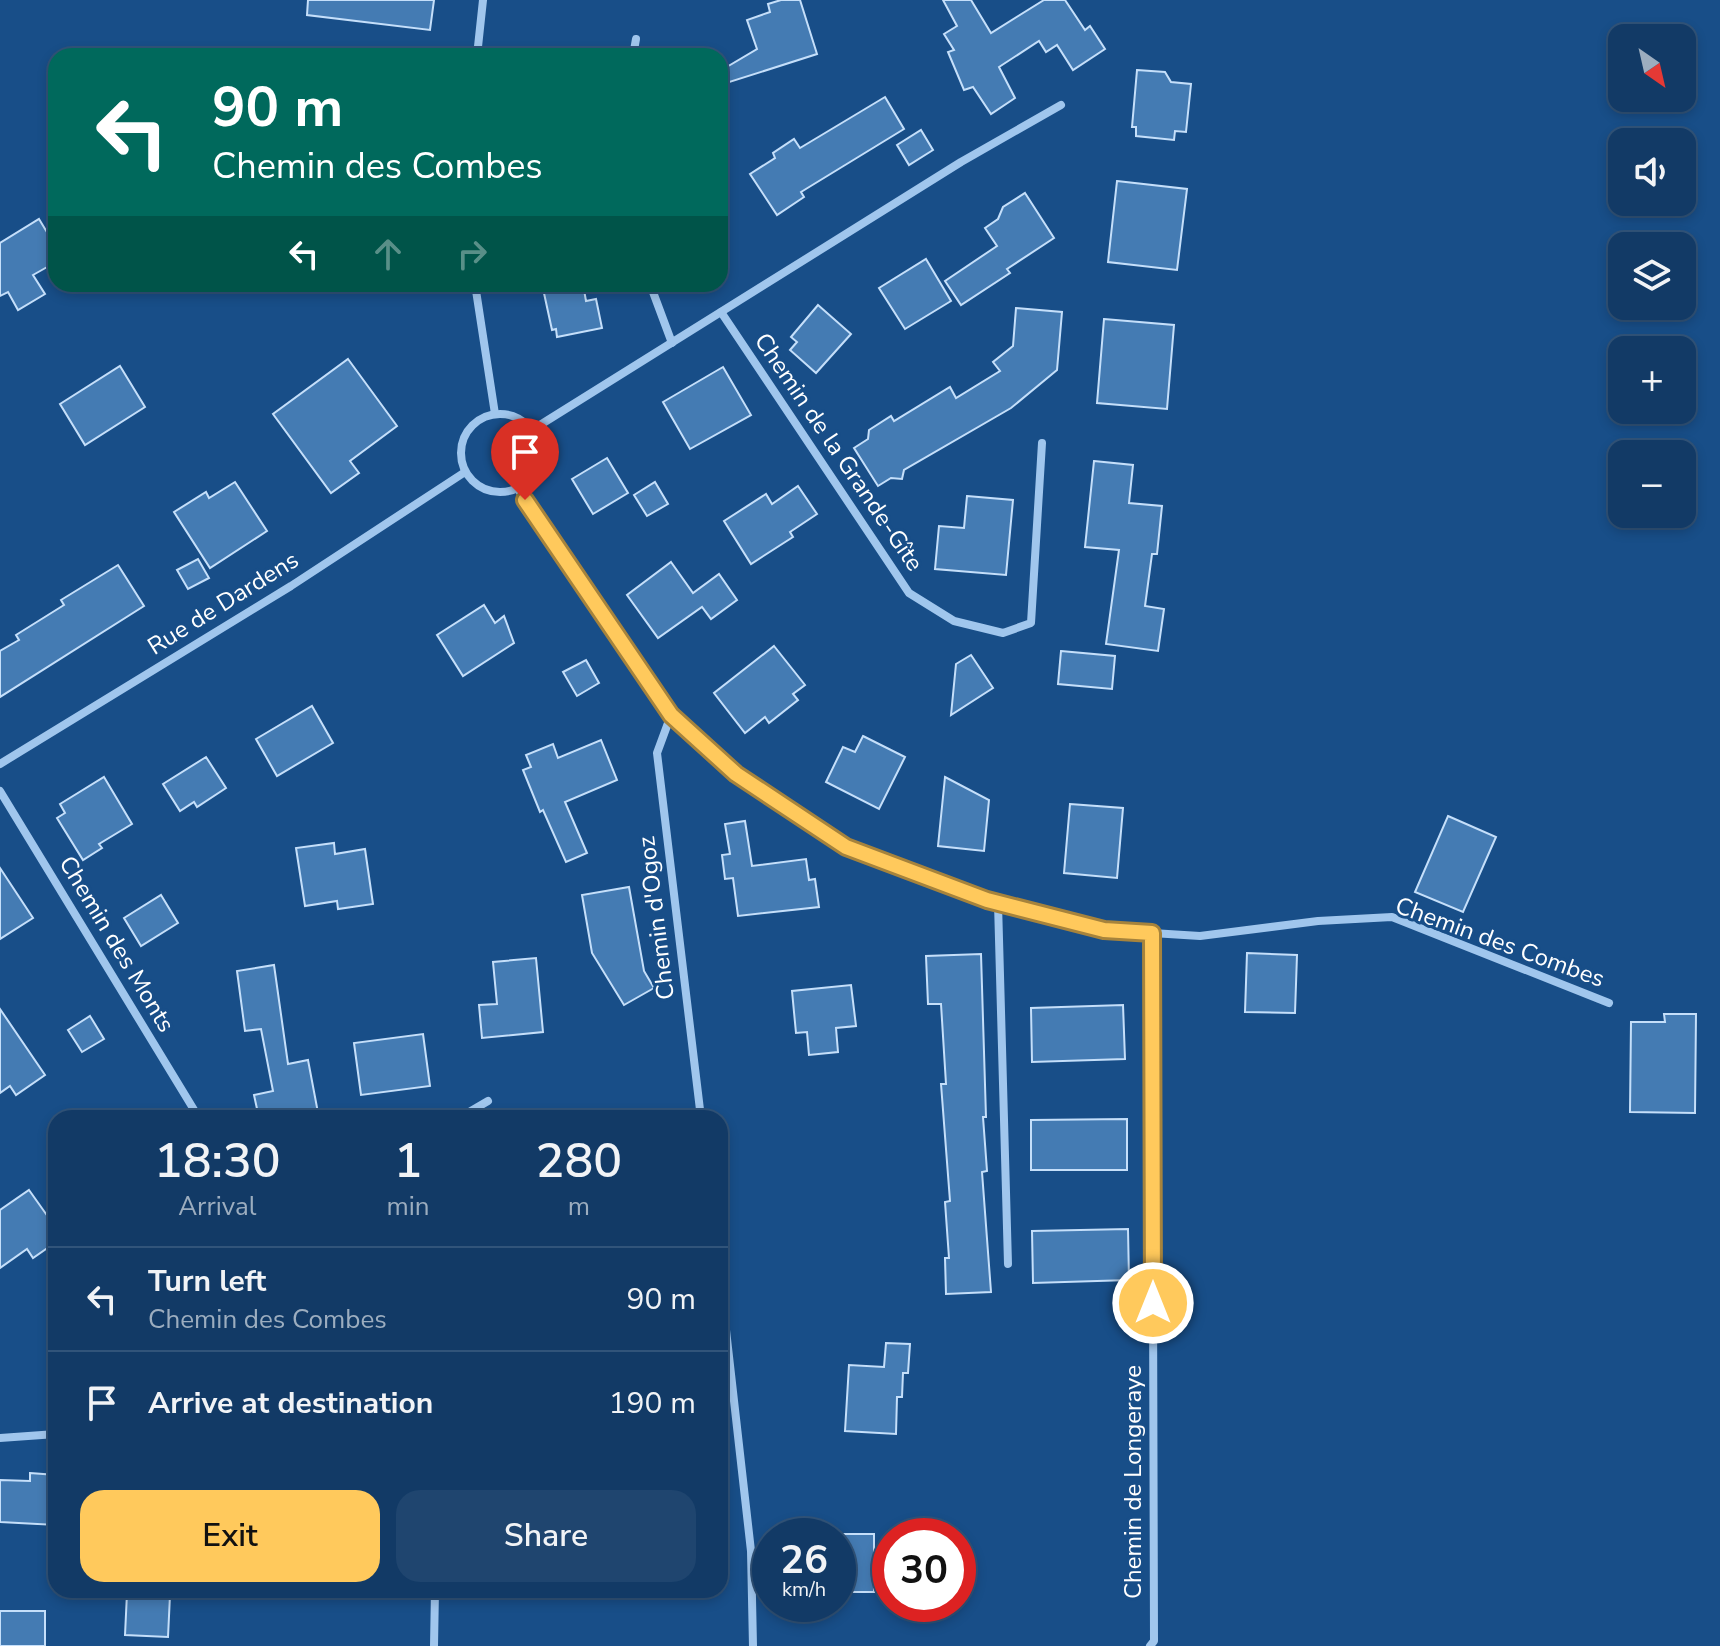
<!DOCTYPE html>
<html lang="en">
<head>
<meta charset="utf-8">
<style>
  body { margin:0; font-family:"Nunito Sans",sans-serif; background:#1f456f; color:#f1f3f6; height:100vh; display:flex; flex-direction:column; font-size:30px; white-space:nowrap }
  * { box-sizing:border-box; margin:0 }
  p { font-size:26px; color:#9cadbf }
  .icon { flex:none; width:44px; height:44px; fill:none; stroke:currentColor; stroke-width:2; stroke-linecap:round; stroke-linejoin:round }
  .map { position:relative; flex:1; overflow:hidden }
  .panel { position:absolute; left:48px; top:1110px; width:680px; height:488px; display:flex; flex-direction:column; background:#123a66; border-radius:24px; box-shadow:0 4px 12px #0003,0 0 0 2px #31547a }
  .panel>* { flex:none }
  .hud { position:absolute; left:48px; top:48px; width:680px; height:244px; border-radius:24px; box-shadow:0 4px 12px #0003,0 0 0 2px #31547a; background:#00695c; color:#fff; overflow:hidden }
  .needle { width:52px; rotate:146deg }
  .controls { position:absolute; left:1608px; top:24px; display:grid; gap:16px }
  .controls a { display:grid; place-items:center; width:88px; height:88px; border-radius:16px; background:#123a66; box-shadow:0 4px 12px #0003,0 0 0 2px #31547a; font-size:40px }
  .speed { position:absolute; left:752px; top:1518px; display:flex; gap:16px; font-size:40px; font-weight:700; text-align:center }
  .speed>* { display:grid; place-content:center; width:104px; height:104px; border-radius:50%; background:#123a66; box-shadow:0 4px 12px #0003,0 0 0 2px #31547a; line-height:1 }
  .speed small { font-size:20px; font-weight:400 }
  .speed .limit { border:12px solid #d22; background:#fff; color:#111 }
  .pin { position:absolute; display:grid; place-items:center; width:68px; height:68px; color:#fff; margin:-82px -34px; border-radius:50% 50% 50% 0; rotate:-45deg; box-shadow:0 0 8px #0007 }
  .pin .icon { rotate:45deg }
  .me { position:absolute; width:88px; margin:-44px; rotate:0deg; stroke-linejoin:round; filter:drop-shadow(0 0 6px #0008) }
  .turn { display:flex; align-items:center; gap:28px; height:168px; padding:0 32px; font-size:36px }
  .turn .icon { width:104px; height:104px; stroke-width:2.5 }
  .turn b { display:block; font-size:56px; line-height:68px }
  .lanes { display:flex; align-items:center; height:76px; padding:0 32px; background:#0003; justify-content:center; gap:40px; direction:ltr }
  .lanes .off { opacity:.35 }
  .eta { display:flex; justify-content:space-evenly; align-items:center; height:136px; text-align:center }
  .eta b { font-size:48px; font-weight:600; line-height:56px }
  .primary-button { display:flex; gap:16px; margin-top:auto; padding:16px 32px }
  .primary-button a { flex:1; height:92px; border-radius:24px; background:#ffc95c; color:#111; font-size:32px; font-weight:600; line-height:92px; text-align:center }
  .primary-button a+a { background:#1f456f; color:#f1f3f6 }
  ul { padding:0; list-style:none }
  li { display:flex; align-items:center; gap:24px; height:104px; padding:0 32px; border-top:2px solid #31547a }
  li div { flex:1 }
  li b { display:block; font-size:30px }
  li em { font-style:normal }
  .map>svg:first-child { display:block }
</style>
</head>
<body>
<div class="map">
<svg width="1720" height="1646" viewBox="0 0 1720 1646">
  <rect width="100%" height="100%" fill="#184e88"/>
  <!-- building -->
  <g fill="#447bb3" stroke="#c5dffa" stroke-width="2">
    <polygon points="308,0 434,0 430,30 307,15"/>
    <polygon points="781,0 800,0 817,54 720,85 720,71 757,49 747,20 770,12 768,4"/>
    <polygon points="943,0 971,0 991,33 1044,0 1065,0 1085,30 1090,26 1105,49 1073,70 1057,45 1046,52 1039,41 999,67 1015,98 991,114 973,87 964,90 948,52 954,50 944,34 957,26"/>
    <polygon points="1137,70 1165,72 1171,82 1191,84 1186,132 1175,131 1174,140 1136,136 1136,127 1132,127"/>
    <polygon points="885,97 904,129 801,192 804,197 777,215 750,174 775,158 773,153 794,139 800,148"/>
    <polygon points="921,130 933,150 909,165 897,145"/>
    <polygon points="1117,181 1187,189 1177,270 1108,262"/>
    <polygon points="1025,193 1054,238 1007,269 1010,273 961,305 945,281 997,246 985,228 998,219 1003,207"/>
    <polygon points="39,219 56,247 56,262 33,275 45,294 18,310 8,292 0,296 0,243"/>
    <polygon points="926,259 951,301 905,329 879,288"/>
    <polygon points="542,284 583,284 586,301 596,299 602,328 557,337 556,329 552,330"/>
    <polygon points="818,305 851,334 816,373 790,350 797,342 791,337"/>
    <polygon points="1016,308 1062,312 1057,370 1011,408 904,470 902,479 891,478 878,486 854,448 868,439 869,430 891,416 894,421 950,387 956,398 1000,371 993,362 1013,346"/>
    <polygon points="1104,319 1174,325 1167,409 1097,403"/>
    <polygon points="348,359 397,426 350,461 359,473 331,493 273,414"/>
    <polygon points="120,366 145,407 85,445 60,404"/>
    <polygon points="723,367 751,415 690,449 663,402"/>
    <polygon points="607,458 628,493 593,514 572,479"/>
    <polygon points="1094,461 1133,465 1129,503 1162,506 1157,554 1152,554 1145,606 1164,609 1158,651 1106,644 1119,550 1085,547"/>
    <polygon points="235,482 267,531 210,568 174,512 206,492 209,498"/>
    <polygon points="655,482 668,504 647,516 634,495"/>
    <polygon points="798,486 817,514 790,532 793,537 751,564 724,521 766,494 772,504"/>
    <polygon points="967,496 1013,500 1006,575 935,569 939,526 964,528"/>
    <polygon points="198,559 209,578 188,589 177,570"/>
    <polygon points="671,562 693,593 719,574 737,600 711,619 702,607 658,638 627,595"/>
    <polygon points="118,565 144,606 0,697 0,651 19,640 16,635 64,605 61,600"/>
    <polygon points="484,605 495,623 504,616 514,643 463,676 437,635"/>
    <polygon points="774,646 805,685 793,694 798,700 769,723 765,717 745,733 714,693"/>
    <polygon points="1061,651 1115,656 1112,689 1058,684"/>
    <polygon points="971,655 993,688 951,715 956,664"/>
    <polygon points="586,660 599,683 577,696 563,672"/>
    <polygon points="312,706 333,743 277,776 256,739"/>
    <polygon points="863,736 905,757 879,809 826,782 843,747 855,752"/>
    <polygon points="601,740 617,780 565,802 587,853 566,862 543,810 540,812 523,770 531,767 526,755 553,744 558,758"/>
    <polygon points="206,757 226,788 197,807 194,802 180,811 163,784"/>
    <polygon points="104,777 132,824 99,844 102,848 83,860 57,818 65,813 60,804"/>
    <polygon points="945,777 989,800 984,851 938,846"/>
    <polygon points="1070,804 1123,808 1117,878 1064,873"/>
    <polygon points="1448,816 1496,837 1463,912 1415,892"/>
    <polygon points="745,821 752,866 806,859 809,880 815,879 819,907 738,916 733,878 725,879 722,855 730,854 725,824"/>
    <polygon points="334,843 335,854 365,849 373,904 338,909 337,901 305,906 296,848"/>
    <polygon points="0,868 33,918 0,939"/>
    <polygon points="629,887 644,971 654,988 624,1005 592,953 582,895"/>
    <polygon points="161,895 178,923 141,946 124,918"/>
    <polygon points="1247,953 1297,955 1295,1013 1245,1012"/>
    <polygon points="981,954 986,1117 983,1117 987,1171 982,1172 991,1292 946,1294 945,1258 949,1258 945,1202 950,1201 941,1084 946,1084 941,1004 928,1004 926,956"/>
    <polygon points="536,958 543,1032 482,1038 479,1005 497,1004 493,962"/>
    <polygon points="274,965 288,1064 308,1060 319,1118 259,1118 254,1095 273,1091 261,1029 245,1031 237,971"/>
    <polygon points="851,985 856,1026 836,1028 838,1052 809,1055 807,1032 796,1033 792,991"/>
    <polygon points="1123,1005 1125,1059 1032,1062 1031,1008"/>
    <polygon points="0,1009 45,1075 16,1095 10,1086 0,1093"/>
    <polygon points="1664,1014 1696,1014 1695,1113 1630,1112 1631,1022 1665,1022"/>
    <polygon points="90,1016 104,1039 82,1052 68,1030"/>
    <polygon points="423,1034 430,1086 361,1095 354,1043"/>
    <polygon points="1127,1119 1127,1170 1031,1170 1031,1120"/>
    <polygon points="29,1190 56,1228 56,1242 33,1258 27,1249 0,1268 0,1210"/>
    <polygon points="1128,1229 1129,1280 1033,1283 1032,1231"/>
    <polygon points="886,1343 910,1344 908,1373 903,1373 902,1397 897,1397 896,1434 845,1431 849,1365 884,1367"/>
    <polygon points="30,1473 56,1475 56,1525 0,1522 0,1480 30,1481"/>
    <rect x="838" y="1534" width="36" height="58"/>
    <polygon points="127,1593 170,1595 168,1637 125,1635"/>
    <rect x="0" y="1611" width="45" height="35"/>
  </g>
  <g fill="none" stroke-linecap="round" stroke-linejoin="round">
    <!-- minor -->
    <g stroke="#a0c6ed" stroke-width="8">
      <polyline points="477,56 483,0"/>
      <polyline points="633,56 636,39"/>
      <polyline points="475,284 495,414"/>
      <polyline points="650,284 672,343"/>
      <polyline points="721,312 909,593 954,621 1003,633 1031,623 1042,443"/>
      <circle cx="500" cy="453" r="39"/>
      <polyline points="532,430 961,162 1061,105"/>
      <polyline points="517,488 671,715 736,774 846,847 987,900 1104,930 1200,936 1318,921 1392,917 1609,1003"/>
      <polyline points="671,715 657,753 701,1118"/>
      <polyline points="0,764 291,586 465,472"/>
      <polyline points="0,791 199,1118"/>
      <polyline points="998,903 1008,1264"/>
      <polyline points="459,1118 488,1101"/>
      <polyline points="720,1277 751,1551 753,1646"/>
      <polyline points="0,1438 56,1434"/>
      <polyline points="434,1646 435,1590"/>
      <polyline points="1150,1646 1154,1641 1152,933"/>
    </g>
  </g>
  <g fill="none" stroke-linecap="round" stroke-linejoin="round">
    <defs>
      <polyline id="route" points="525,500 671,715 736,774 846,847 987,900 1104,930 1152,933 1153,1303"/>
    </defs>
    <!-- route casing -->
    <use href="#route" stroke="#a6833c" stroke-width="20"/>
    <!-- route -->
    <use href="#route" stroke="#ffc95c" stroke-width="14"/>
  </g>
  <g text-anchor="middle" stroke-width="6" stroke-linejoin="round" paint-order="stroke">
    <!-- street labels -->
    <g font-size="24" fill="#fff" stroke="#184e88">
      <text transform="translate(839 452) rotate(56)" y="8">Chemin de la Grande-Gîte</text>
      <text transform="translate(223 603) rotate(-32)" y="8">Rue de Dardens</text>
      <text transform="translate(656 918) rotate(-97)" y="8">Chemin d'Ogoz</text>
      <text transform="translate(1500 942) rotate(20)" y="8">Chemin des Combes</text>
      <text transform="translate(117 944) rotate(59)" y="8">Chemin des Monts</text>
      <text transform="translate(1133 1482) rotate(-90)" y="8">Chemin de Longeraye</text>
    </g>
  </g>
</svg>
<div class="controls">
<a><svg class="needle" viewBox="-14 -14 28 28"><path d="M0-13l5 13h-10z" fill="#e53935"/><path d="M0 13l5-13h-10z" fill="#9cadbf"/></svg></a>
<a><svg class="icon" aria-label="sound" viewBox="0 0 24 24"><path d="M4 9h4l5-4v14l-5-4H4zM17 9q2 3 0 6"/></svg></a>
<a><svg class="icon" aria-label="layers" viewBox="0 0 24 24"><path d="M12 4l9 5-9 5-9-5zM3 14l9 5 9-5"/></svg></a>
<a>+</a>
<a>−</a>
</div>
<div class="speed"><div>26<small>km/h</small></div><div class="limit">30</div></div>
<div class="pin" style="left:525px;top:500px;background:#d93025"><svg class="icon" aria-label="arrive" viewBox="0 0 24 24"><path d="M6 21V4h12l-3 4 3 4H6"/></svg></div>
<svg class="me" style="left:1153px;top:1303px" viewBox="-20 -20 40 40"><circle r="17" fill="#ffc95c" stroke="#fff" stroke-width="3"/><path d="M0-11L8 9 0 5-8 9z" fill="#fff"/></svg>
<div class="hud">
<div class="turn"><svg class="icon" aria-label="left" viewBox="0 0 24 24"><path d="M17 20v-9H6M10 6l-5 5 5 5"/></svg><div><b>90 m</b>Chemin des Combes</div></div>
<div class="lanes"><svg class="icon" aria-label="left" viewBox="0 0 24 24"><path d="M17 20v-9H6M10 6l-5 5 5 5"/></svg><svg class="icon off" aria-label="ahead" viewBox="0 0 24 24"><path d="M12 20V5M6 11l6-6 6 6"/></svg><svg class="icon off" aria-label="right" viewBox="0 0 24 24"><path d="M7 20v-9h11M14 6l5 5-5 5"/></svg></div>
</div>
<section class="panel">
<div class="eta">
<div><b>18:30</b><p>Arrival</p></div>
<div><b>1</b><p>min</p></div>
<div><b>280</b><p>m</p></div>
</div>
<ul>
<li><svg class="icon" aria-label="left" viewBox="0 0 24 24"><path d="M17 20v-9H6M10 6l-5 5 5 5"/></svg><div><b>Turn left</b><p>Chemin des Combes</p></div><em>90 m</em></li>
<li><svg class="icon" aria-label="arrive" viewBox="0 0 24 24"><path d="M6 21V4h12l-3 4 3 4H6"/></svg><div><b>Arrive at destination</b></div><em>190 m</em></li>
</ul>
<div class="primary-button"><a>Exit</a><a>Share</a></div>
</section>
</div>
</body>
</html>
